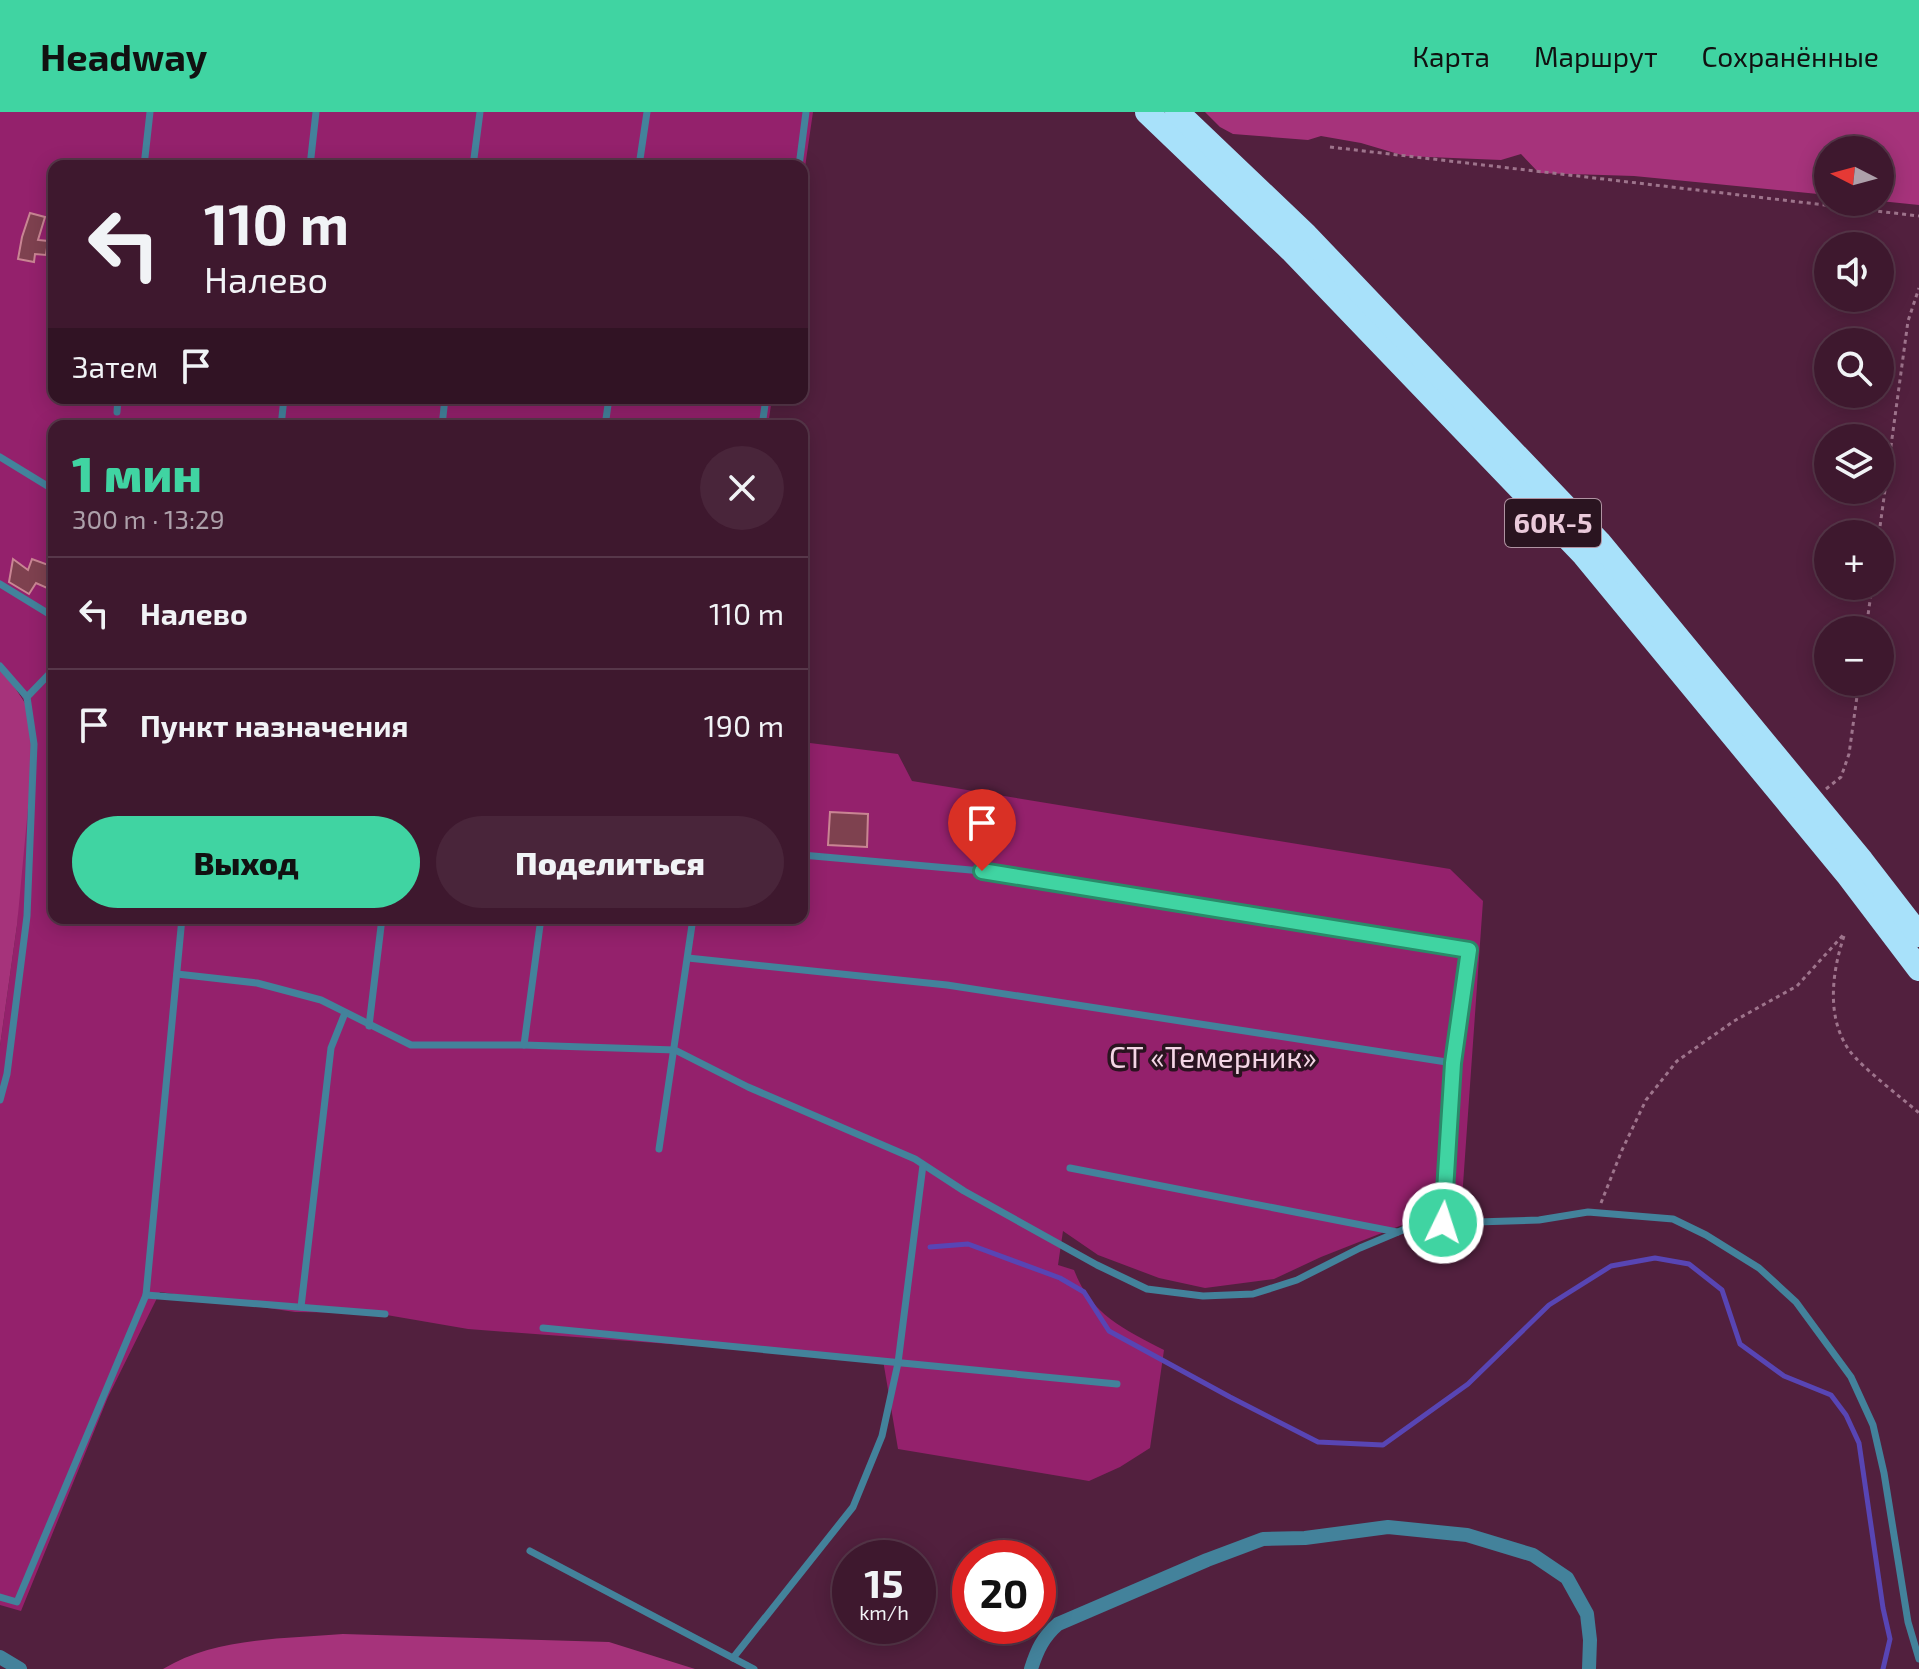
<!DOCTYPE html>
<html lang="ru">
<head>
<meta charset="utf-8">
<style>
  body { margin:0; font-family:"Exo 2",sans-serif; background:#49253a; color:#f1f3f6; height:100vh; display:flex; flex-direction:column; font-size:30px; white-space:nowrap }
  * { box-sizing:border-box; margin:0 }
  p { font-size:26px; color:#ada0aa }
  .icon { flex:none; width:44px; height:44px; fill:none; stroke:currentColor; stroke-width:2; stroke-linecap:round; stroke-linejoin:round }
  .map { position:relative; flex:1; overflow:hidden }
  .drawer { position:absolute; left:48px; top:308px; width:760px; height:504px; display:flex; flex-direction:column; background:#3e182e; border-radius:16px; box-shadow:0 4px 20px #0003,0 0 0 2px #57374a }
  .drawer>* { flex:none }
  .hud { position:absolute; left:48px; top:48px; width:760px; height:244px; border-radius:16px; box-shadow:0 4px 20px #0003,0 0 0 2px #57374a; background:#3e182e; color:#f1f3f6; overflow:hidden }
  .needle { width:52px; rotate:276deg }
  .tools { position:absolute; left:1814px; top:24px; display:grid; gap:16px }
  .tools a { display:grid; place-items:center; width:80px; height:80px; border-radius:50%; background:#3e182e; box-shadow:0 4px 20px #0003,0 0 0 2px #57374a; font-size:40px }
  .speed { position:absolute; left:832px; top:1428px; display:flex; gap:16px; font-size:40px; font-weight:700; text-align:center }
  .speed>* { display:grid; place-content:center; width:104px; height:104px; border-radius:50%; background:#3e182e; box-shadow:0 4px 20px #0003,0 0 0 2px #57374a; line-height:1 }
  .speed small { font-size:20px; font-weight:400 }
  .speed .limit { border:12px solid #d22; background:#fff; color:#111 }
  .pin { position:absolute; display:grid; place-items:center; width:68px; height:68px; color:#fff; margin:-82px -34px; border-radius:50% 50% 50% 0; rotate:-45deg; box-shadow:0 0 8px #0007 }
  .pin .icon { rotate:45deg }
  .me { position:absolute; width:88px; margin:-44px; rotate:4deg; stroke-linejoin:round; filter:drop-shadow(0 0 6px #0008) }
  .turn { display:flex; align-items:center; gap:28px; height:168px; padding:0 24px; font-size:36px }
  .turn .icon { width:104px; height:104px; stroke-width:2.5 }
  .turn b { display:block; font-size:56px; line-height:68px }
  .then { display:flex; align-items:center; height:76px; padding:0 24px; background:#0003; gap:16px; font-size:30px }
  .round { display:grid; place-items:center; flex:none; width:84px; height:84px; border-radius:42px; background:#49253a }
  .overview { display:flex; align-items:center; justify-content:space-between; height:136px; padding:0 24px }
  h1 { font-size:48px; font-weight:800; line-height:60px; color:#40d4a2 }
  .cta { display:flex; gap:16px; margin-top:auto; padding:16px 24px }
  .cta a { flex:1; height:92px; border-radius:48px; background:#40d4a2; color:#111; font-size:32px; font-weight:800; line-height:92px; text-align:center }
  .cta a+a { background:#49253a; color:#f1f3f6 }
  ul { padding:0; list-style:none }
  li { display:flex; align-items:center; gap:24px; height:112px; padding:0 24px; border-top:2px solid #57374a }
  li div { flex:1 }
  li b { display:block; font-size:30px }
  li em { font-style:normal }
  header { display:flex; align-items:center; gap:48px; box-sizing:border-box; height:112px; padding:0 40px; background:#40d4a2; color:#111 }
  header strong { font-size:38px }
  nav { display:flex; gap:44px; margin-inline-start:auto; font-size:28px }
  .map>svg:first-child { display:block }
</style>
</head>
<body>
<header>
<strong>Headway</strong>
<nav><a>Карта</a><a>Маршрут</a><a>Сохранённые</a></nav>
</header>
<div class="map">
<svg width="1919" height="1557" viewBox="0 0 1919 1557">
  <rect width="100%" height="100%" fill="#52203e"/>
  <!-- green -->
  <path fill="#94216c" d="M 0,0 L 813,0 L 802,76 L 802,54 L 54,54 L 54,286 L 772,286 L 768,314 L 54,314 L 54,806 L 802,806 L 802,630 L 898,642 L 912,669 L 1450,757 L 1483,789 L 1461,1101 L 1430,1102 L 1321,1145 L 1274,1167 L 1205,1176 L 1159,1166 L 1098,1143 L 1063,1119 L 1058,1153 L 1074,1158 C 1091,1203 1124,1217 1164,1238 L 1150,1336 L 1120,1355 L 1089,1369 L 898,1337 L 883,1248 L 468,1217 L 375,1201 L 295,1200 L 160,1180 L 108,1285 L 21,1499 L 0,1493 L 0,934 L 17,813 L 27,594 L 8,561 L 0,555 Z"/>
  <!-- forest -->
  <g fill="#a6337b">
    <polygon points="1205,0 1919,0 1919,93 1880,89 1880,38 1828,38 1828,83 1634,64 1539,61 1521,42 1501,48 1405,44 1361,31 1321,24 1308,28 1233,22 1220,15"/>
    <polygon points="0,553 27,594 34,632 17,813 0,934"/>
    <path d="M 343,1522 L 609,1530 L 695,1557 L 163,1557 C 215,1525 284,1527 343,1522 Z"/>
  </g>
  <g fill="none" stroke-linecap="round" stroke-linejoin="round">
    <!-- stream -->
    <polyline stroke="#5845b4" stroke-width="5" points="930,1135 968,1132 1060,1166 1084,1180 1109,1219 1230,1285 1318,1330 1383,1333 1468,1272 1549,1193 1611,1154 1655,1146 1689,1152 1722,1178 1740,1232 1784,1264 1831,1283 1846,1303 1859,1331 1883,1496 1890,1527 1883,1557"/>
  </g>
  <!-- building -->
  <g fill="#7e414f" stroke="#c98593" stroke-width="2">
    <polygon points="30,101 45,105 38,128 48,129 46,143 35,142 34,150 18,147 22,125"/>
    <polygon points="13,447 28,458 32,447 54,455 47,476 36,471 29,482 9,470"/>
    <polygon points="830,700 868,702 867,735 828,733"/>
  </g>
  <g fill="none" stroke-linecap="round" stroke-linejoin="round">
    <!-- path -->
    <g stroke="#9e748c" stroke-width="3" stroke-dasharray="4 4" stroke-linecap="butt">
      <polyline points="1330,35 1919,104"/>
      <polyline points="1879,422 1908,209 1919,176"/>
      <polyline points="1866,518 1872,474"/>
      <polyline points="1826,677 1841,665 1849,642 1859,570"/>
      <path d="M 1844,824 C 1832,860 1826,905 1849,938 C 1862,956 1901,985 1919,1001"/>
      <polyline points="1601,1091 1622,1038 1646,988 1677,949 1734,909 1797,874 1845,821"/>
    </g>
    <!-- lane -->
    <g stroke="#43829b" stroke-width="7">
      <polyline points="144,54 150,0"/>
      <polyline points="310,54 316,0"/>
      <polyline points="473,54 480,0"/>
      <polyline points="639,54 647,0"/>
      <polyline points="799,54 806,0"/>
      <polyline points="117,300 118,286"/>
      <polyline points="281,314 284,286"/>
      <polyline points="442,314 445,286"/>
      <polyline points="605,314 609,286"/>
      <polyline points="762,314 766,286"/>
      <polyline points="0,345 54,378"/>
      <polyline points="0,472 54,505"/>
      <polyline points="0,554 27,585 34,632 27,804 7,962 0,988"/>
      <polyline points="27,585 54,557"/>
      <polyline points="802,743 982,759 1469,838 1453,951 1443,1111"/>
      <polyline points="688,846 947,873 1453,951"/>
      <polyline points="177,862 257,871 321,888 411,933 524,933 675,938 748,975 915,1047 964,1079 1097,1153 1147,1177 1203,1184 1253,1182 1297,1168 1360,1136 1410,1115 1443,1111 1539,1108 1588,1100 1673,1107 1706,1123 1759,1156 1796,1190 1851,1265 1873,1313 1884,1361 1908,1510 1919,1547"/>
      <polyline points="369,914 382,806"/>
      <polyline points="524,933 541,806"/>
      <polyline points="659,1037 693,806"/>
      <polyline points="1070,1056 1397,1120"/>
      <polyline points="146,1183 385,1202"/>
      <polyline points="301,1195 331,936 345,901"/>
      <polyline points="543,1216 1117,1272"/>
      <polyline points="530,1439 754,1557"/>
      <polyline points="0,1485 17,1490 146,1183 182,806"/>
      <polyline points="733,1546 853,1395 882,1324 898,1251 923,1053"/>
    </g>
    <!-- street -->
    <g stroke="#43829b" stroke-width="14">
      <polyline points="0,1545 20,1557"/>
      <path d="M 1031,1557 C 1037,1538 1043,1525 1058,1512 L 1207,1448 L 1263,1427 L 1305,1426 L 1388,1415 L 1467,1423 L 1533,1443 L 1567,1466 L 1587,1502 L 1590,1528 L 1589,1557"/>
    </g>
    <!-- highway -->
    <g stroke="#a8e1fa" stroke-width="24">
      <polyline points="1147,0 1291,138 1584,443 1847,762 1919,857"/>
      <polyline points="1177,0 1306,123 1599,430 1862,749 1919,823"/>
    </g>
  </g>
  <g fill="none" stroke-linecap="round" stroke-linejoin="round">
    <defs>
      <polyline id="route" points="982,759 1469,838 1453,951 1443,1111"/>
    </defs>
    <!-- route casing -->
    <use href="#route" stroke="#2a8a69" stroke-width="20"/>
    <!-- route -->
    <use href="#route" stroke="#40d4a2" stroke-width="14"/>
  </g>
  <g text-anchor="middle" stroke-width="7" stroke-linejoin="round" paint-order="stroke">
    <!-- shield labels -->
    <rect fill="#2a1420" stroke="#b093a2" stroke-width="2" x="1505" y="387" width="96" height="48" rx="6"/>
    <g font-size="28" font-weight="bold" fill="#eac9da">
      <text x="1553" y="421">60К-5</text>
    </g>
    <!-- park labels -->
    <g font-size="30" fill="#f4d5e5" stroke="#2a1420">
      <text x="1213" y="956">СТ «Темерник»</text>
    </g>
  </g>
</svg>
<div class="tools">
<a><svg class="needle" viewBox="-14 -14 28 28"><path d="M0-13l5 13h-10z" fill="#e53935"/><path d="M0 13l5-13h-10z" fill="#ada0aa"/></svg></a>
<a><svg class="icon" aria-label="sound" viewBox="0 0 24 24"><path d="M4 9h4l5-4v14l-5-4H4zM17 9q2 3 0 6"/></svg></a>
<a><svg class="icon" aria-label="search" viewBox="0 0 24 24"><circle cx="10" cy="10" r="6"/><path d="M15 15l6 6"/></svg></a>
<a><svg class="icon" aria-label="layers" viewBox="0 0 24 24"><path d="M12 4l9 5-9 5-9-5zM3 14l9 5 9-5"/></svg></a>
<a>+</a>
<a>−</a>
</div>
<div class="speed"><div>15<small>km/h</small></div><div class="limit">20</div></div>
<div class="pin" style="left:982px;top:759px;background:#d93025"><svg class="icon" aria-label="arrive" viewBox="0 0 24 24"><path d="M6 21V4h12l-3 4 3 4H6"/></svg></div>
<svg class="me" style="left:1443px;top:1111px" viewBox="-20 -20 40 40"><circle r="17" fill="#40d4a2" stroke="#fff" stroke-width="3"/><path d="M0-11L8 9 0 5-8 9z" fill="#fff"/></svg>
<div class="hud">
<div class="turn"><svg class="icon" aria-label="left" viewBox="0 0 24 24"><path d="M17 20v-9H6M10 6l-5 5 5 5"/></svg><div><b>110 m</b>Налево</div></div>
<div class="then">Затем<svg class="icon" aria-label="arrive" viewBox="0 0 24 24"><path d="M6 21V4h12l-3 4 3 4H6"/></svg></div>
</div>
<section class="drawer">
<div class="overview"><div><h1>1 мин</h1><p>300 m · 13:29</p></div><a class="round"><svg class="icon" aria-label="close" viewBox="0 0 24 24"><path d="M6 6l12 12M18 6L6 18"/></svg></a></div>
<ul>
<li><svg class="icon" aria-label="left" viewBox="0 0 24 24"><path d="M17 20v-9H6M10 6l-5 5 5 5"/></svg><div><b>Налево</b></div><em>110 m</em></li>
<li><svg class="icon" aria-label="arrive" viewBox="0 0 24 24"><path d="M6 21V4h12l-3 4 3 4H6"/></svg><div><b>Пункт назначения</b></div><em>190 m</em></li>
</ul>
<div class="cta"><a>Выход</a><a>Поделиться</a></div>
</section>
</div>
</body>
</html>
